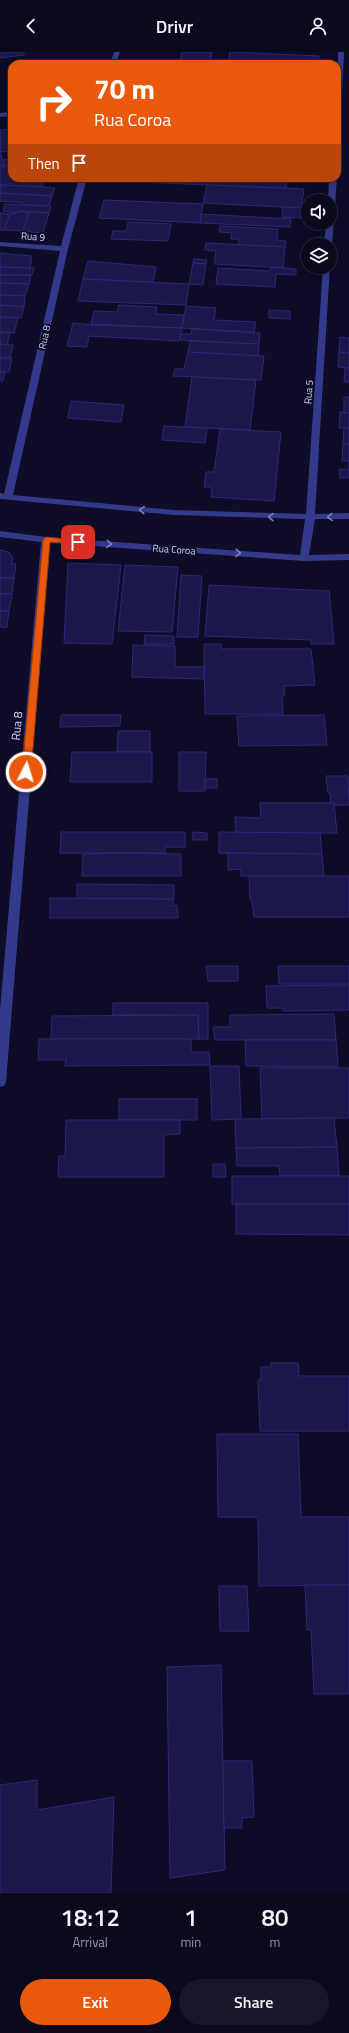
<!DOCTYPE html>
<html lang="en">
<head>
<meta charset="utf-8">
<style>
  body { margin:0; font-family:"Titillium Web",sans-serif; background:#18172a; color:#f1f3f6; height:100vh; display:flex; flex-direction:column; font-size:15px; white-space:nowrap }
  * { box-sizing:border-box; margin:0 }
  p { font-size:13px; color:#999aa4 }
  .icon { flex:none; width:22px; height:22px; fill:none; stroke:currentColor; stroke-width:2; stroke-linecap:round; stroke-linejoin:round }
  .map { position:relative; height:1841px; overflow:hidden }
  .drawer { display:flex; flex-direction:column; background:#0a091d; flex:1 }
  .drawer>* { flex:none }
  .guide { position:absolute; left:8px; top:8px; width:333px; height:122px; border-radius:12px; box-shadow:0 2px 10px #0003,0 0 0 1px #2a2a3b; background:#ea580c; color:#fff; overflow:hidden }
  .fabs { position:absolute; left:301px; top:142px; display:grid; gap:8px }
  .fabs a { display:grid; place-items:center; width:36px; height:36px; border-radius:50%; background:#0a091d; box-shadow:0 2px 10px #0003,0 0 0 1px #2a2a3b; font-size:20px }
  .pin { position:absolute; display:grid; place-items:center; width:34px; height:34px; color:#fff; margin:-17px; border-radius:8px; box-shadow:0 2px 6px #0006 }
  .me { position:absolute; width:44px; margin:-22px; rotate:5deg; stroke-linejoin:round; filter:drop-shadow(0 0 3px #0008) }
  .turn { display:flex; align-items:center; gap:14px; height:84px; padding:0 20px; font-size:18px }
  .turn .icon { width:52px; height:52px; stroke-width:2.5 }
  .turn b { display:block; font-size:28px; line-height:34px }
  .then { display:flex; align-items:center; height:38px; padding:0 20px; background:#0003; gap:8px; font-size:15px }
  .eta { display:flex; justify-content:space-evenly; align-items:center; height:68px; text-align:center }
  .eta b { font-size:24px; font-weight:600; line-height:28px }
  .action { display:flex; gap:8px; margin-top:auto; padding:8px 20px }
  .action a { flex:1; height:46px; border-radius:24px; background:#ea580c; color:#fff; font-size:16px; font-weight:600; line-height:46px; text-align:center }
  .action a+a { background:#18172a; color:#f1f3f6 }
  header { display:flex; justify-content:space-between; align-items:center; height:52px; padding:0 20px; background:#0a091d; font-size:18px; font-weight:600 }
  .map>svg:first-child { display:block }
</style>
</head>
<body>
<header><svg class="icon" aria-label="back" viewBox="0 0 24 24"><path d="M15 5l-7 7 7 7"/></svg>Drivr<svg class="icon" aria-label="person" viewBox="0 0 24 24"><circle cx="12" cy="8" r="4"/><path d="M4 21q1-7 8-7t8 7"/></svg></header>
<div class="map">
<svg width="349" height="1841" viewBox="0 0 349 1841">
  <rect width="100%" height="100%" fill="#0e0c27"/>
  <!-- building -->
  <g fill="#1b174a" stroke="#2e2678">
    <polygon points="0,0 24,0 24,3 0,6"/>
    <polygon points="182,0 212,0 210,12 179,12"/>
    <polygon points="230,0 319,4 318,12 228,12"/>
    <polygon points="12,77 12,99 1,100 0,78"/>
    <polygon points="0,98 4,113 5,113 0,114"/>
    <polygon points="12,107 12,113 4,113 3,108"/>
    <polygon points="12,114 12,126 40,126 43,135 0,133 0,115"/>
    <polygon points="123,126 208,126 207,133 122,129"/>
    <polygon points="208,126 287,126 286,136 207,133"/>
    <polygon points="1,133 43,135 55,136 52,144 0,141"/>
    <polygon points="207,133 304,137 301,156 203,151"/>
    <polygon points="0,141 52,144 49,154 22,153 23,151 0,149"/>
    <polygon points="104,148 203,152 200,171 99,166"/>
    <polygon points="5,152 22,153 51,154 49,161 18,159 17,161 3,159"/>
    <polygon points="283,155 301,156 301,166 282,165"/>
    <polygon points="18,159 29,160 23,179 4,178 10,161 17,161"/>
    <polygon points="29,160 49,161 43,181 23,179"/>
    <polygon points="0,161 10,162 4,178 0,178"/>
    <polygon points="201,162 291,167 290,175 200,171"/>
    <polygon points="128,170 171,172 168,189 111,187 113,179 126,179"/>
    <polygon points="220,174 278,177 277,188 286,189 285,195 238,193 239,187 231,187 232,181 219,180"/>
    <polygon points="206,191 285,195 283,216 214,212 216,199 205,198"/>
    <polygon points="0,201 32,204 30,216 0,215"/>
    <polygon points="194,207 207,208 206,212 193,211"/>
    <polygon points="88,209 156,215 153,230 83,227"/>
    <polygon points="193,211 206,212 203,233 189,232"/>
    <polygon points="0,215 30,216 34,216 32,223 0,223"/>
    <polygon points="271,215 296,217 296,223 276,222 275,235 216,232 218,216 270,219"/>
    <polygon points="0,223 31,223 29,232 0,231"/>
    <polygon points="83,227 189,232 186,253 78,249"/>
    <polygon points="0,231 29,232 25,244 0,243"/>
    <polygon points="0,243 25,244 24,255 0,253"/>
    <polygon points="0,253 24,255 21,266 0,265"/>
    <polygon points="119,253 157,255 156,262 184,263 182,276 91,272 94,259 117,260"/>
    <polygon points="186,254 216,256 214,268 256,270 254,280 182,276"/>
    <polygon points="269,258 290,259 290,267 269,266"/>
    <polygon points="0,265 18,266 14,281 0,280"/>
    <polygon points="73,271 92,273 182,276 179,289 89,284 87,295 67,294"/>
    <polygon points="192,277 260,281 259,292 180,288 181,282 191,282"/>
    <polygon points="0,280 10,281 7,293 0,292"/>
    <polygon points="340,285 349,286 349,301 339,300"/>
    <polygon points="190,289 259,292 258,304 188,300"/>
    <polygon points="0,292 13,293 10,306 0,306"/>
    <polygon points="188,300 264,304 261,328 173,324 175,317 184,317"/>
    <polygon points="339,300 349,301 349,316 338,315"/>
    <polygon points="0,306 12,306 9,320 0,320"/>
    <polygon points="345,316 349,316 349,330 344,330"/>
    <polygon points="0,320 5,320 3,329 0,329"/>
    <polygon points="192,325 256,328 250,378 185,375"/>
    <polygon points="344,345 349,345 349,361 344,360"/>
    <polygon points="71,349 124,353 121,370 68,366"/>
    <polygon points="340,360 349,361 349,376 339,376"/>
    <polygon points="164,374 207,376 205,391 162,388"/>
    <polygon points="344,376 349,376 349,392 343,392"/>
    <polygon points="220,377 281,380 274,449 211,445 212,435 204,435 206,420 214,420"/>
    <polygon points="343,392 349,392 349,409 342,409"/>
    <polygon points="349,409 349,426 340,426 339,417 349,418"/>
    <polygon points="0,498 9,500 13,506 11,512 16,512 14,526 0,526"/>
    <polygon points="68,511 121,513 112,592 64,591"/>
    <polygon points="125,513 178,515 172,580 118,579"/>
    <polygon points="181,523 202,524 198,585 177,585"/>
    <polygon points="0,526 14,526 12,542 0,542"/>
    <polygon points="209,533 329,539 334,592 311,592 311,588 205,584"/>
    <polygon points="0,542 12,542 9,559 0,559"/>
    <polygon points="0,559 9,559 7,575 0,575"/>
    <polygon points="145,583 174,584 174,592 144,592"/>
    <polygon points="204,592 221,592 222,597 311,597 315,633 284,634 285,643 282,643 283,662 205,662"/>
    <polygon points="133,593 175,594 175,615 204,615 204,627 132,625"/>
    <polygon points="61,663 121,663 120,674 60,675"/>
    <polygon points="324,663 327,693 239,694 237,664"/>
    <polygon points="118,679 150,679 150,700 117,700"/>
    <polygon points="72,700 152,700 152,730 70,730"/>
    <polygon points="179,700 206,700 205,739 179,739"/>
    <polygon points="326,724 348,724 349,753 334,753 334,751 331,751 330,741 328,741"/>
    <rect x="205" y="727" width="12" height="9"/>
    <polygon points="260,751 334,751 337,781 236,781 235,765 261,766"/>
    <polygon points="61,780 185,780 185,795 165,795 165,801 60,801"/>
    <polygon points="193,780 207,781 207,788 193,788"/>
    <polygon points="219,780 320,781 322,802 219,801"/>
    <polygon points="121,801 181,802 181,824 82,824 83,802"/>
    <polygon points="228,801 322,802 324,824 241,824 241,817 228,818"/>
    <polygon points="249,824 349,824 349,865 254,865 252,848 250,848"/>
    <polygon points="77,832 174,833 174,847 77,847"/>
    <polygon points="50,846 173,847 173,854 177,853 178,866 50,866"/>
    <polygon points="206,914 238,914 238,929 208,929"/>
    <polygon points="278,914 349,914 349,932 279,932"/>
    <polygon points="349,933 349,958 283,959 283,956 267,956 266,934"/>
    <polygon points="113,951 208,951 208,987 199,987 198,963 113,963"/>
    <polygon points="334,962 336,988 215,988 213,975 230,975 230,963"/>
    <polygon points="198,963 199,987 51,987 52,964"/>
    <polygon points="39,987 191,987 191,1000 209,1000 210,1013 65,1014 66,1008 38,1008"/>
    <polygon points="245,988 336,988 338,1015 246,1014"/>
    <polygon points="210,1014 239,1014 241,1067 212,1068"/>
    <polygon points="260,1016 349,1016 349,1066 262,1067"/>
    <rect x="119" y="1047" width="78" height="21"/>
    <polygon points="334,1066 337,1095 236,1096 235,1067"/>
    <polygon points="66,1068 180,1068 180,1082 164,1083 164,1125 58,1125 59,1104 65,1104"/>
    <polygon points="337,1095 339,1124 280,1124 279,1114 237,1114 236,1096"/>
    <polygon points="213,1112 225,1112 226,1125 213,1125"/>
    <rect x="232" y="1124" width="117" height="28"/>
    <polygon points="236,1152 349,1152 349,1183 236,1182"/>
    <polygon points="271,1311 298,1311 299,1324 349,1324 349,1379 260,1379 258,1328 261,1328 261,1315 271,1315"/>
    <polygon points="217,1382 298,1382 301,1465 349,1465 349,1533 259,1534 258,1465 218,1465"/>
    <polygon points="305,1533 349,1533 349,1642 314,1642 311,1578 307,1578"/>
    <polygon points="219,1534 247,1534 249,1579 220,1579"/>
    <polygon points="221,1613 225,1818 170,1826 167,1615"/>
    <polygon points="223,1709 252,1709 254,1765 242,1766 242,1776 224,1776"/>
    <polygon points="37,1728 37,1758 114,1745 111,1841 0,1841 0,1733"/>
  </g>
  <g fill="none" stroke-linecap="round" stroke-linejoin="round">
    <!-- street -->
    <g fill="#33398b" fill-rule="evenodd">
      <polygon points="114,0 120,0 116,12 110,12"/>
      <polygon points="338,0 344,0 341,63 337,65"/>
      <polygon points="12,60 12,64 0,65 0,61"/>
      <polygon points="79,126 87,126 68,197 13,443 174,458 306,462 323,215 330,214 315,462 349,461 349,467 315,467 309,503 349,502 349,508 304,509 50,491 6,1030 4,1034 0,1035 0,958 41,490 0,485 0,479 46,485 300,503 305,467 174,463 0,447 0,441 4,442 60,199 0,194 0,190 61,194"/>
      <polygon points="329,126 337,126 332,193 330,195 330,193 324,193 326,171 330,171 330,149 328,149"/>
    </g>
  </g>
  <!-- one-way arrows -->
  <defs><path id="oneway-chevron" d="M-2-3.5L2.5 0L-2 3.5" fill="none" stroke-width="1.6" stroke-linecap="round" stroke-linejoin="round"/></defs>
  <g stroke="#7b7ebf">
    <use href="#oneway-chevron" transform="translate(142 458) rotate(-176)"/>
    <use href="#oneway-chevron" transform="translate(271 465) rotate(-179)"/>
    <use href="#oneway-chevron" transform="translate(330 465) rotate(178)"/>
    <use href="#oneway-chevron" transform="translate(109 492) rotate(4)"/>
    <use href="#oneway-chevron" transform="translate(238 501) rotate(4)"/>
  </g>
  <!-- route -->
  <polygon fill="#ea580c" stroke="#983908" points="46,485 78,488 81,490 78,492 50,490 31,720 26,723 22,720 43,488"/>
  <g text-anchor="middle" stroke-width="4" stroke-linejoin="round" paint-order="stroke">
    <!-- far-street labels -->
    <g font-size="10" fill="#d3d2ff" stroke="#0e0c27">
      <text transform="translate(33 184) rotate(4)" y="4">Rua 9</text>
      <text transform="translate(44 285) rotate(-77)" y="4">Rua 8</text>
      <text transform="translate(308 340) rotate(-86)" y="4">Rua 5</text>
      <text transform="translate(174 497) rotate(4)" y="4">Rua Coroa</text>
    </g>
    <!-- street labels -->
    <g font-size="12" fill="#d3d2ff" stroke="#0e0c27">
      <text transform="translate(17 674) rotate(-85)" y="4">Rua 8</text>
    </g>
  </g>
</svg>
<div class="fabs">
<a><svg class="icon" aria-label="sound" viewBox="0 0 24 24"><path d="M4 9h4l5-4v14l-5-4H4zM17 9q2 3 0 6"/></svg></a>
<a><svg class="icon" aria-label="layers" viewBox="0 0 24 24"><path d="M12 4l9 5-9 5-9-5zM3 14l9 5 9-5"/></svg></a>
</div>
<div class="pin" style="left:78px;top:490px;background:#d93025"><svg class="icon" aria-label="arrive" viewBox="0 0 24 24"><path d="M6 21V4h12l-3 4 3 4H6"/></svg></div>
<svg class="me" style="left:26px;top:720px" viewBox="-20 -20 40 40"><circle r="17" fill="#ea580c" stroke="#fff" stroke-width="3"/><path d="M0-11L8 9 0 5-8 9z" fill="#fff"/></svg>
<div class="guide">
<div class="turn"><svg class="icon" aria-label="right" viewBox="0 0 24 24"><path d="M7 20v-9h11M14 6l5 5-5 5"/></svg><div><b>70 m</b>Rua Coroa</div></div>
<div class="then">Then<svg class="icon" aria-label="arrive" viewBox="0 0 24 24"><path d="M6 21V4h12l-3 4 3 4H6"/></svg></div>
</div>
</div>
<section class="drawer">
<div class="eta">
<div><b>18:12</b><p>Arrival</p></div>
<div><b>1</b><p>min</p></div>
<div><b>80</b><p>m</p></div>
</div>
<div class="action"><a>Exit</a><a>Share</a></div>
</section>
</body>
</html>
